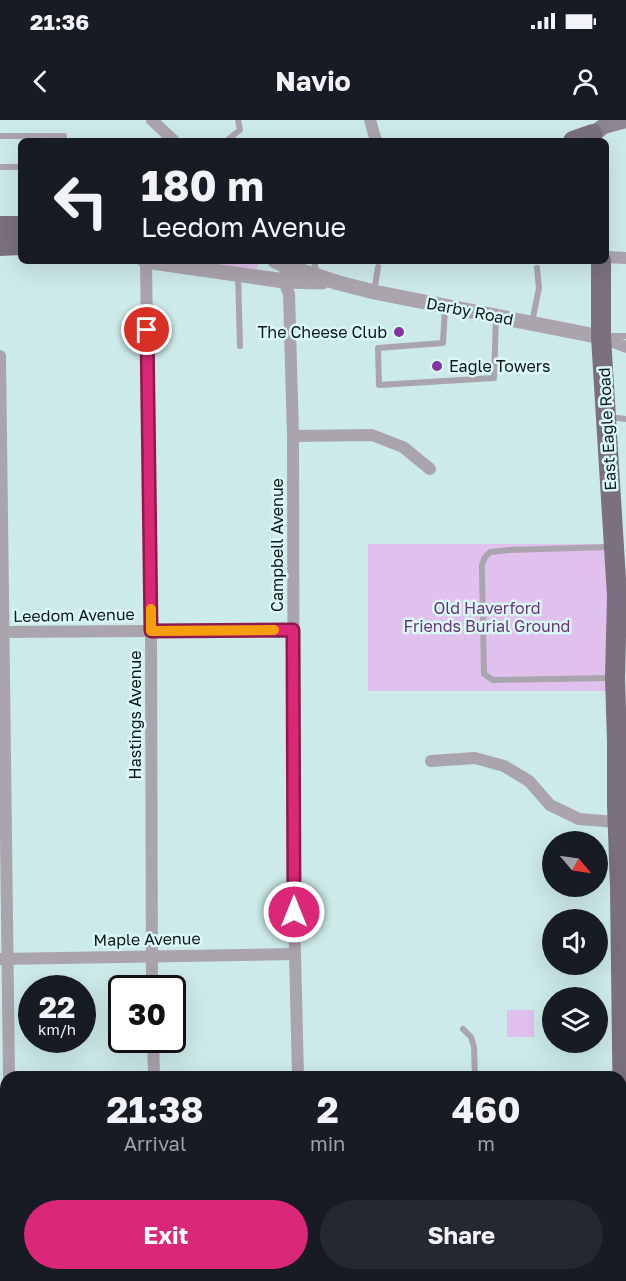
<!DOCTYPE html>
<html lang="en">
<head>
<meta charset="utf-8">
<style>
  body { margin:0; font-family:"Golos Text",sans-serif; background:#242831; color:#f1f3f6; height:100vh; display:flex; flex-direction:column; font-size:22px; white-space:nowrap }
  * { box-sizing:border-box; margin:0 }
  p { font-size:20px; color:#9ea1a6 }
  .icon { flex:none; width:33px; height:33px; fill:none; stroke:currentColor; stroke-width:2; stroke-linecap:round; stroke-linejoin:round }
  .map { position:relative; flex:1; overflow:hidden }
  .panel { position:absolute; left:0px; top:951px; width:627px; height:210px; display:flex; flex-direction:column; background:#171b24; border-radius:18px 18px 0 0; box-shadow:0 6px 24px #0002 }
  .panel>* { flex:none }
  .hud { position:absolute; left:18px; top:18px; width:591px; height:126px; border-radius:9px; box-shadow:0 6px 24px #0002; background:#171b24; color:#f1f3f6; overflow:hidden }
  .needle { width:39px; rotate:119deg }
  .controls { position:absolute; left:542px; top:711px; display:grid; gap:12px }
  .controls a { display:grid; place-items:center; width:66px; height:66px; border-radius:50%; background:#171b24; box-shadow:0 6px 24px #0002; font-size:30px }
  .speed { position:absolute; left:18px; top:855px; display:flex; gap:12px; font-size:30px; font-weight:700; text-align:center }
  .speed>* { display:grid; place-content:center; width:78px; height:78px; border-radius:50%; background:#171b24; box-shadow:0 6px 24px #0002; line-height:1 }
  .speed small { font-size:15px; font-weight:400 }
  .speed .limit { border:3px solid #111; border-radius:9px; background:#fff; color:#111 }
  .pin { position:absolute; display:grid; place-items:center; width:51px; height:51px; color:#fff; margin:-26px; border:3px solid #fff; border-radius:50%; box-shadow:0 2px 6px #0007 }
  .me { position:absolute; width:66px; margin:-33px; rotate:0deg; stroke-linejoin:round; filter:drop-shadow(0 0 4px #0008) }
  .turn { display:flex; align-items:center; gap:21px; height:126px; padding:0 24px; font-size:27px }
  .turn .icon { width:78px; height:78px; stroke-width:2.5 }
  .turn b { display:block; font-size:42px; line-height:51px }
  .eta { display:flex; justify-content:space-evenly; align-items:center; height:102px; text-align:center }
  .eta b { font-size:36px; font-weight:700; line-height:42px }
  .cta { display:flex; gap:12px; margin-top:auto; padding:12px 24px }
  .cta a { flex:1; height:69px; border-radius:36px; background:#db2777; color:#fff; font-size:24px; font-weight:700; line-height:69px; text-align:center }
  .cta a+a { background:#242831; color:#f1f3f6 }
  .status { display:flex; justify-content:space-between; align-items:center; height:42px; padding:0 30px; background:#171b24; direction:ltr }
  .status svg { height:16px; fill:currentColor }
  header { display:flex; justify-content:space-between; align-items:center; height:78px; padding:0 24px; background:#171b24; font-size:27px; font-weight:700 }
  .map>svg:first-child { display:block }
</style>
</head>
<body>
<div class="status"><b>21:36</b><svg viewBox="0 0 49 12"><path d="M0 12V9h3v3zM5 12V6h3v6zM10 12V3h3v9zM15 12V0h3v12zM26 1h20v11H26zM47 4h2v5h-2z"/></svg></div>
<header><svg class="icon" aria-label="back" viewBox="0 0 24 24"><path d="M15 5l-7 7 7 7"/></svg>Navio<svg class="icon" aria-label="person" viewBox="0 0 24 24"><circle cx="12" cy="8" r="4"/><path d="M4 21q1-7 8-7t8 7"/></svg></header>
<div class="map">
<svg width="626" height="1161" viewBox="0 0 626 1161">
  <rect width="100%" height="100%" fill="#cceae9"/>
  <!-- green -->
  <g fill="#e0c0ed">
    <polygon points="190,141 260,141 255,151"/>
    <rect x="368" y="424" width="239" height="147"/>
    <rect x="507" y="890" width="27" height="27"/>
    <rect x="365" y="1155" width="246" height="6"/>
  </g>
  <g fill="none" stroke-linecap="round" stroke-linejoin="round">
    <!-- service -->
    <g stroke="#aaa4ad" stroke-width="6">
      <polyline points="0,16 64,16 64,21"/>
      <polyline points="226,21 240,10 238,0"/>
      <polyline points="0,47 21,47"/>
      <polyline points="314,141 317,155"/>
      <polyline points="238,155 240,226"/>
      <polyline points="374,172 378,147"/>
      <polyline points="445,187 443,223 378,228 379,265 494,258 496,198"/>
      <polyline points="532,202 539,168 537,148"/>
      <polyline points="608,216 626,216"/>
      <polyline points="609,297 626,299"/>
      <polyline points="610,427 509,430 490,432 485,437 482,445 482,452 484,554 493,560 612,558"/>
      <polyline points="463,909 471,917 474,927 475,957"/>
      <polyline points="487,1155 488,1161"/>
    </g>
    <!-- minor -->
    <g stroke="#aaa4ad" stroke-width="12">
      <polyline points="152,0 174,21"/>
      <polyline points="370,0 376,21"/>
      <polyline points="606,137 626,138"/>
      <polyline points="146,141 151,511 152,868"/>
      <polyline points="285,153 284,161 289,174 293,316 294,792 298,957"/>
      <polyline points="601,217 626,227"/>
      <path d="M 0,236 C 2,477 8,717 9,957"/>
      <polyline points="293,316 372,315 403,327 430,349"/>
      <polyline points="0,512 293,510"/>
      <polyline points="431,641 475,638 504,646 529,661 550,685 579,699 617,702"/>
      <polyline points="0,839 295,834"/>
      <polyline points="153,920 154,957"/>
      <polyline points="9,1155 10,1161"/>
      <polyline points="159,1155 159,1161"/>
      <polyline points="301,1155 301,1161"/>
    </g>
    <!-- tertiary -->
    <g stroke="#aaa4ad" stroke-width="15">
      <polyline points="145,141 284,161 322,162"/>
      <polyline points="275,141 286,146 339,163 374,172 601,217"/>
    </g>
    <!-- secondary -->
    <polyline stroke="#8e8592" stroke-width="16" points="593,14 604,6 626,0"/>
    <!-- primary -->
    <g stroke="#7a707f" stroke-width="20">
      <polyline points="573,21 593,14"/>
      <polyline points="0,106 21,106"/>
      <polyline points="0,126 21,125"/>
      <polyline points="601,141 601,217 617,476 615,558 617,622 617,685 620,767 625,1161"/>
    </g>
  </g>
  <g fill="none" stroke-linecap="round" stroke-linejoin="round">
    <defs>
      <polyline id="route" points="147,210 151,511 293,510 294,792"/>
    </defs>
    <!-- route casing -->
    <use href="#route" stroke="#8e194d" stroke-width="15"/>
    <!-- route -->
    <use href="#route" stroke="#db2777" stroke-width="10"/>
    <!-- slow -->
    <polyline stroke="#f59e0b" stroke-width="10" points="151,489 151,511 274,510"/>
  </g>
  <!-- markers -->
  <g fill="#8533a2" stroke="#d9f8f6" stroke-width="2">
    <circle cx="399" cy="212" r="6"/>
    <circle cx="437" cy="246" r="6"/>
  </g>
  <g text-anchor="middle" stroke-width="5" stroke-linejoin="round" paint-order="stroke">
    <!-- street labels -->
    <g font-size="16" fill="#0d1818" stroke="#d9f8f6">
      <text transform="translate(470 191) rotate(11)" y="6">Darby Road</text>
      <text transform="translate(607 309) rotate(-93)" y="6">East Eagle Road</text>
      <text transform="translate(277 425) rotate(-90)" y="6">Campbell Avenue</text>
      <text transform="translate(74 495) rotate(-1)" y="6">Leedom Avenue</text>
      <text transform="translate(135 595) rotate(-90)" y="6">Hastings Avenue</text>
      <text transform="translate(147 819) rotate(-1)" y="6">Maple Avenue</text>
    </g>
    <!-- poi labels -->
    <g font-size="16" fill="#0d1818" stroke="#d9f8f6" text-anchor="end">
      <text x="387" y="218">The Cheese Club</text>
      <text x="449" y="252" text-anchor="start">Eagle Towers</text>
    </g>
    <!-- park labels -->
    <g font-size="16" fill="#6b327f" stroke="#d9f8f6">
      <text x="487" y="494">Old Haverford<tspan x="487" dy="18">Friends Burial Ground</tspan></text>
    </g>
  </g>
</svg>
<div class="controls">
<a><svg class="needle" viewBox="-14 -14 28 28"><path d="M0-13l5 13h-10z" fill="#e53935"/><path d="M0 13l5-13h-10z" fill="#9ea1a6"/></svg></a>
<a><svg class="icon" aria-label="sound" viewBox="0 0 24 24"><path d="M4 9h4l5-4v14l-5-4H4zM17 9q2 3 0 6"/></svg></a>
<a><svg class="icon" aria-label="layers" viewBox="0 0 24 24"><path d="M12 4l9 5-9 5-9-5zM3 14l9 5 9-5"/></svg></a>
</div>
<div class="speed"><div>22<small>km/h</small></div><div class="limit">30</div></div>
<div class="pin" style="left:147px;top:210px;background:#d93025"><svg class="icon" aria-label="arrive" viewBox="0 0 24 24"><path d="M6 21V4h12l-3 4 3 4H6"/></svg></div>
<svg class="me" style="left:294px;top:792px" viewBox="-20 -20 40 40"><circle r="17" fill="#db2777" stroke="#fff" stroke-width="3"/><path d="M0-11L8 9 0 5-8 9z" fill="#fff"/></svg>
<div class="hud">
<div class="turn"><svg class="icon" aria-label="left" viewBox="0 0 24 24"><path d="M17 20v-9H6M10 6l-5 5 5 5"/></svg><div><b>180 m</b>Leedom Avenue</div></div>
</div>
<section class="panel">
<div class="eta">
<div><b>21:38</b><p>Arrival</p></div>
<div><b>2</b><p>min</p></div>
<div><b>460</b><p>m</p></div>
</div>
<div class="cta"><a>Exit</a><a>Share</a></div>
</section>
</div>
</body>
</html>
